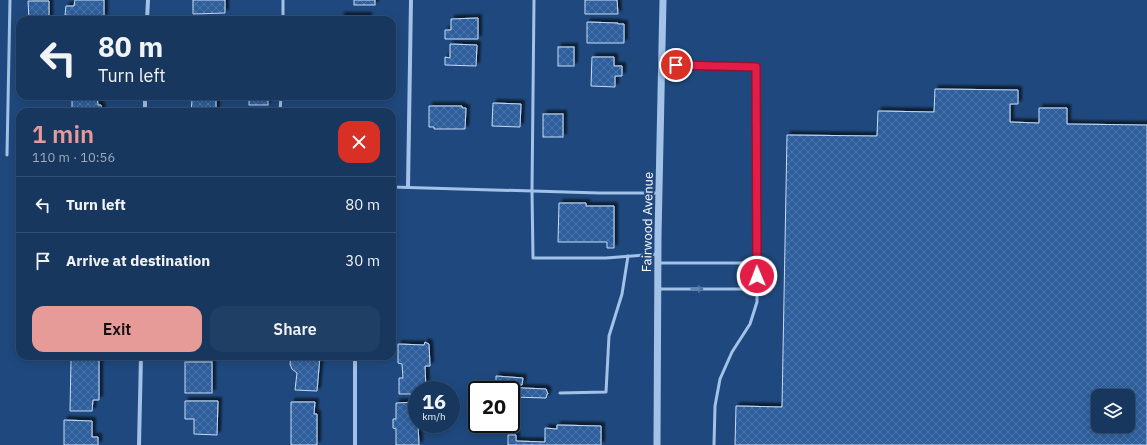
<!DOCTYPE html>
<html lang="en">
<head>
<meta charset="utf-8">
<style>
  body { margin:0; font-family:"IBM Plex Sans",sans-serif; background:#203f64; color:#f1f3f6; height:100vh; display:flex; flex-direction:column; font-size:15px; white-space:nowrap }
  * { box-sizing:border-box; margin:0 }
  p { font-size:13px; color:#9eacbc }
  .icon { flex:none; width:22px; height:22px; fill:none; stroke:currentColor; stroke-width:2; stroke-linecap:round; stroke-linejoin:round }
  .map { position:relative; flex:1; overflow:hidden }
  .details { position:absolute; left:16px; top:108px; width:380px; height:252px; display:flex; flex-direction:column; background:#17375e; border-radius:12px; box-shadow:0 2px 10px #0003,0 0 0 1px #365173 }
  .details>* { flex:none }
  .banner { position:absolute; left:16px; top:16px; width:380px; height:84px; border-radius:12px; box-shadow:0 2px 10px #0003,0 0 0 1px #365173; background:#17375e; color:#f1f3f6; overflow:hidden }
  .controls { position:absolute; left:1091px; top:389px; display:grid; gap:8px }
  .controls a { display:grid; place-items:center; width:44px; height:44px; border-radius:8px; background:#17375e; box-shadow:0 2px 10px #0003,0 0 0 1px #365173; font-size:20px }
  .speed { position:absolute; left:408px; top:381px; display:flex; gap:8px; font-size:20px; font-weight:700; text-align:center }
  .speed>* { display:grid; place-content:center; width:52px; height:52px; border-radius:50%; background:#17375e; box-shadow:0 2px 10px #0003,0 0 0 1px #365173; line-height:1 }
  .speed small { font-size:10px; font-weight:400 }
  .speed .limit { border:2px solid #111; border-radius:6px; background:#fff; color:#111 }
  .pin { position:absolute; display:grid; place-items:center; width:34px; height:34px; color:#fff; margin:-17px; border:2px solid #fff; border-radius:50%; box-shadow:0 1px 4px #0007 }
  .me { position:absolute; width:44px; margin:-22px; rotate:359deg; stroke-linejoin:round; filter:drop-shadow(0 0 3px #0008) }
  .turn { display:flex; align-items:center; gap:14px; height:84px; padding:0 16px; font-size:18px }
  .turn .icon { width:52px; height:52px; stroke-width:2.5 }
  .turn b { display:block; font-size:28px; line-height:34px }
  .round { display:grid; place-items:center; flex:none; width:42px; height:42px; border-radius:12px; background:#203f64 }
  .headline { display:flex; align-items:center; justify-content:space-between; height:68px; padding:0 16px }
  h1 { font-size:24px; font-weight:600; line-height:30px; color:#e69b98 }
  .cta { display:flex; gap:8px; margin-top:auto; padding:8px 16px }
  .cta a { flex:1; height:46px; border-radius:12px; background:#e69b98; color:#111; font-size:16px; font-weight:600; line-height:46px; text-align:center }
  .cta a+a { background:#203f64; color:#f1f3f6 }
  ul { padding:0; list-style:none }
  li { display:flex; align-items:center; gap:12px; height:56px; padding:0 16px; border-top:1px solid #365173 }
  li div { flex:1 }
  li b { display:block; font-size:15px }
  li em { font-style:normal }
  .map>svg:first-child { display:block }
</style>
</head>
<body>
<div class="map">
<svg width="1147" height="445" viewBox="0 0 1147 445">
  <defs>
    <pattern id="building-cross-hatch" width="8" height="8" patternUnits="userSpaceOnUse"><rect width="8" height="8" fill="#2e5f9c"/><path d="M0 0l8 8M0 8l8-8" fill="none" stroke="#4d77ab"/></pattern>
    <filter id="shadow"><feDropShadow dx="3.5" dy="-3.5" stdDeviation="1" flood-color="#0009"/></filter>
  </defs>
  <rect width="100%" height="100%" fill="#1f497e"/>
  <!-- building -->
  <g fill="url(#building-cross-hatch)" stroke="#c6dcf6" fill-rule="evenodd" filter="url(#shadow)">
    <polygon points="75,0 104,0 104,18 65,15 66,6 74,6"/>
    <polygon points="193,0 225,0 225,13 193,14"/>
    <rect x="354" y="0" width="21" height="5"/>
    <polygon points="585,0 617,0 618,14 585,14"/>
    <polygon points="28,1 49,1 49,20 29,20"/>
    <rect x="341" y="16" width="27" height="4"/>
    <polygon points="478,18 478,39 445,39 445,30 451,30 451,19"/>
    <polygon points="587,22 618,23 618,24 624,24 624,43 587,43"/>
    <polygon points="450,44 477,45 476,66 445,65 445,57 450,58"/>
    <rect x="558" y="47" width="16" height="19"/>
    <polygon points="592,57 614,57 614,66 622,66 622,76 615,76 615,87 591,86"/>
    <path d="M 935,89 L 1018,90 L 1018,104 L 1010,104 L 1010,122 L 1039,123 L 1039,108 L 1067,108 L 1067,124 L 1147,125 L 1147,445 L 735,445 L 736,406 L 782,407 L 787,135 L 877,136 L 878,111 L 934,112 ZM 1098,396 L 1128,396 L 1128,426 L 1098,426 Z"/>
    <polygon points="72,96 97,96 98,105 101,105 102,112 72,112"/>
    <polygon points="197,96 216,96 216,112 191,112 192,100 197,100"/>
    <rect x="249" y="96" width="19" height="9"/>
    <polygon points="493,103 521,104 520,127 492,126"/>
    <polygon points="429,106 462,106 462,108 466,108 465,129 434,129 434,127 429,127"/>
    <rect x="543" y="114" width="20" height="23"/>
    <polygon points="559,203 586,203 586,206 614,206 614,248 607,248 607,242 558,242"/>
    <polygon points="425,342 429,344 430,366 425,366 426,390 417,390 417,394 399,394 399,378 403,378 402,364 398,363 398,344 424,345"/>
    <polygon points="291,356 320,356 317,391 295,390 297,373 292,369 290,364"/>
    <polygon points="71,360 99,360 99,400 93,400 92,411 70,411"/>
    <rect x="185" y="362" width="27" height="31"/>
    <polygon points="496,376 523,378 522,385 496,384"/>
    <polygon points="502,387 546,389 548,394 547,394 546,398 511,397 511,390 502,390"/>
    <polygon points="185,401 218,401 217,435 194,434 194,419 185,419"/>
    <polygon points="291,402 315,402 314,414 317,414 317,445 291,445"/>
    <polygon points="417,402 419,445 396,445 396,429 393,428 393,419 396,419 396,403"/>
    <polygon points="64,420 92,421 92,437 98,437 98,445 64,445"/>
    <polygon points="557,425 601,426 601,445 508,445 508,435 516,435 516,441 545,442 545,428 557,429"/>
  </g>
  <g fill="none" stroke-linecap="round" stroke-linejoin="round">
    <!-- service -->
    <g stroke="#a2c2e8" stroke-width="3">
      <polyline points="534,0 532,191 533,258 606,258 658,254"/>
      <polyline points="283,20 283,0"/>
      <polyline points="662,65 756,67 757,302 750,324 732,352 720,379 715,406 714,445"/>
      <polyline points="280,112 281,96"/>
      <polyline points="7,155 10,0"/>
      <polyline points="392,187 599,193 659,193"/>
      <polyline points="659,263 757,263"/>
      <polyline points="658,289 757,289"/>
      <polyline points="560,393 606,392 609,336 622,294 628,256"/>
    </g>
    <!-- minor -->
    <g stroke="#a2c2e8" stroke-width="4">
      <polyline points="147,20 148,0"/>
      <polyline points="145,112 145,96"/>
      <polyline points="408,187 411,0"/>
      <polyline points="139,445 141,356"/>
      <polyline points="355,445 355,356"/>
    </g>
    <!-- tertiary -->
    <polyline stroke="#a2c2e8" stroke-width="7" points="657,445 658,236 663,0"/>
  </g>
  <!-- one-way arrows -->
  <defs><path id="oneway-shaft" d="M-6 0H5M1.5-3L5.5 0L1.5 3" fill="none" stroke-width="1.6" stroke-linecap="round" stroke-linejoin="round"/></defs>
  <use stroke="#4d73a3" href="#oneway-shaft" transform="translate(697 289)"/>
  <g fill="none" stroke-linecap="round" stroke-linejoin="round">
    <defs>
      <polyline id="route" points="676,65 756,67 757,276"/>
    </defs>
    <!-- route casing -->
    <use href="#route" stroke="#92132f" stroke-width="10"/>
    <!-- route -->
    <use href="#route" stroke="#e11d48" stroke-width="7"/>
  </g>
  <g text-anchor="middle" stroke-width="4" stroke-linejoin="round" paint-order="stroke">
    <!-- street labels -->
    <g font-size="13" fill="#fff" stroke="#1f497e">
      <text transform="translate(647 222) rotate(-89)" y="5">Fairwood Avenue</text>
    </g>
  </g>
</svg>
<div class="controls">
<a><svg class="icon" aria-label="layers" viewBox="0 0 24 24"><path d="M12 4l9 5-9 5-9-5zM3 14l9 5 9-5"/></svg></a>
</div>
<div class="speed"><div>16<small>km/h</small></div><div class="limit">20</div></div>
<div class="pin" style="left:676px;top:65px;background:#d93025"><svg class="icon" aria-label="arrive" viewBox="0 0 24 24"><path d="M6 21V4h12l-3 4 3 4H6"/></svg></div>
<svg class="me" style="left:757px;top:276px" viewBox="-20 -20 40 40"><circle r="17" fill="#e11d48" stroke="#fff" stroke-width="3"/><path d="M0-11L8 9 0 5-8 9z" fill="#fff"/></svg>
<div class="banner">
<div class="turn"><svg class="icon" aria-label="left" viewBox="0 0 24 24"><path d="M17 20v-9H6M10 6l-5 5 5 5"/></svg><div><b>80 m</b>Turn left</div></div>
</div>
<section class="details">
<div class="headline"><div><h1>1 min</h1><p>110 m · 10:56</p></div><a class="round" style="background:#d93025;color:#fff"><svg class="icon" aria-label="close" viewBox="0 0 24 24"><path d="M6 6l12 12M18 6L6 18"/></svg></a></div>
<ul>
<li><svg class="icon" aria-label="left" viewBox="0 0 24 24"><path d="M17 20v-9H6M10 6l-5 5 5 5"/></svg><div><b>Turn left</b></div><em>80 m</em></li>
<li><svg class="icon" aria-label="arrive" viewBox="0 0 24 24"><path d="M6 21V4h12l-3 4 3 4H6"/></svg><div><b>Arrive at destination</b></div><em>30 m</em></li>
</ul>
<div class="cta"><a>Exit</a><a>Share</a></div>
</section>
</div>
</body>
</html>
